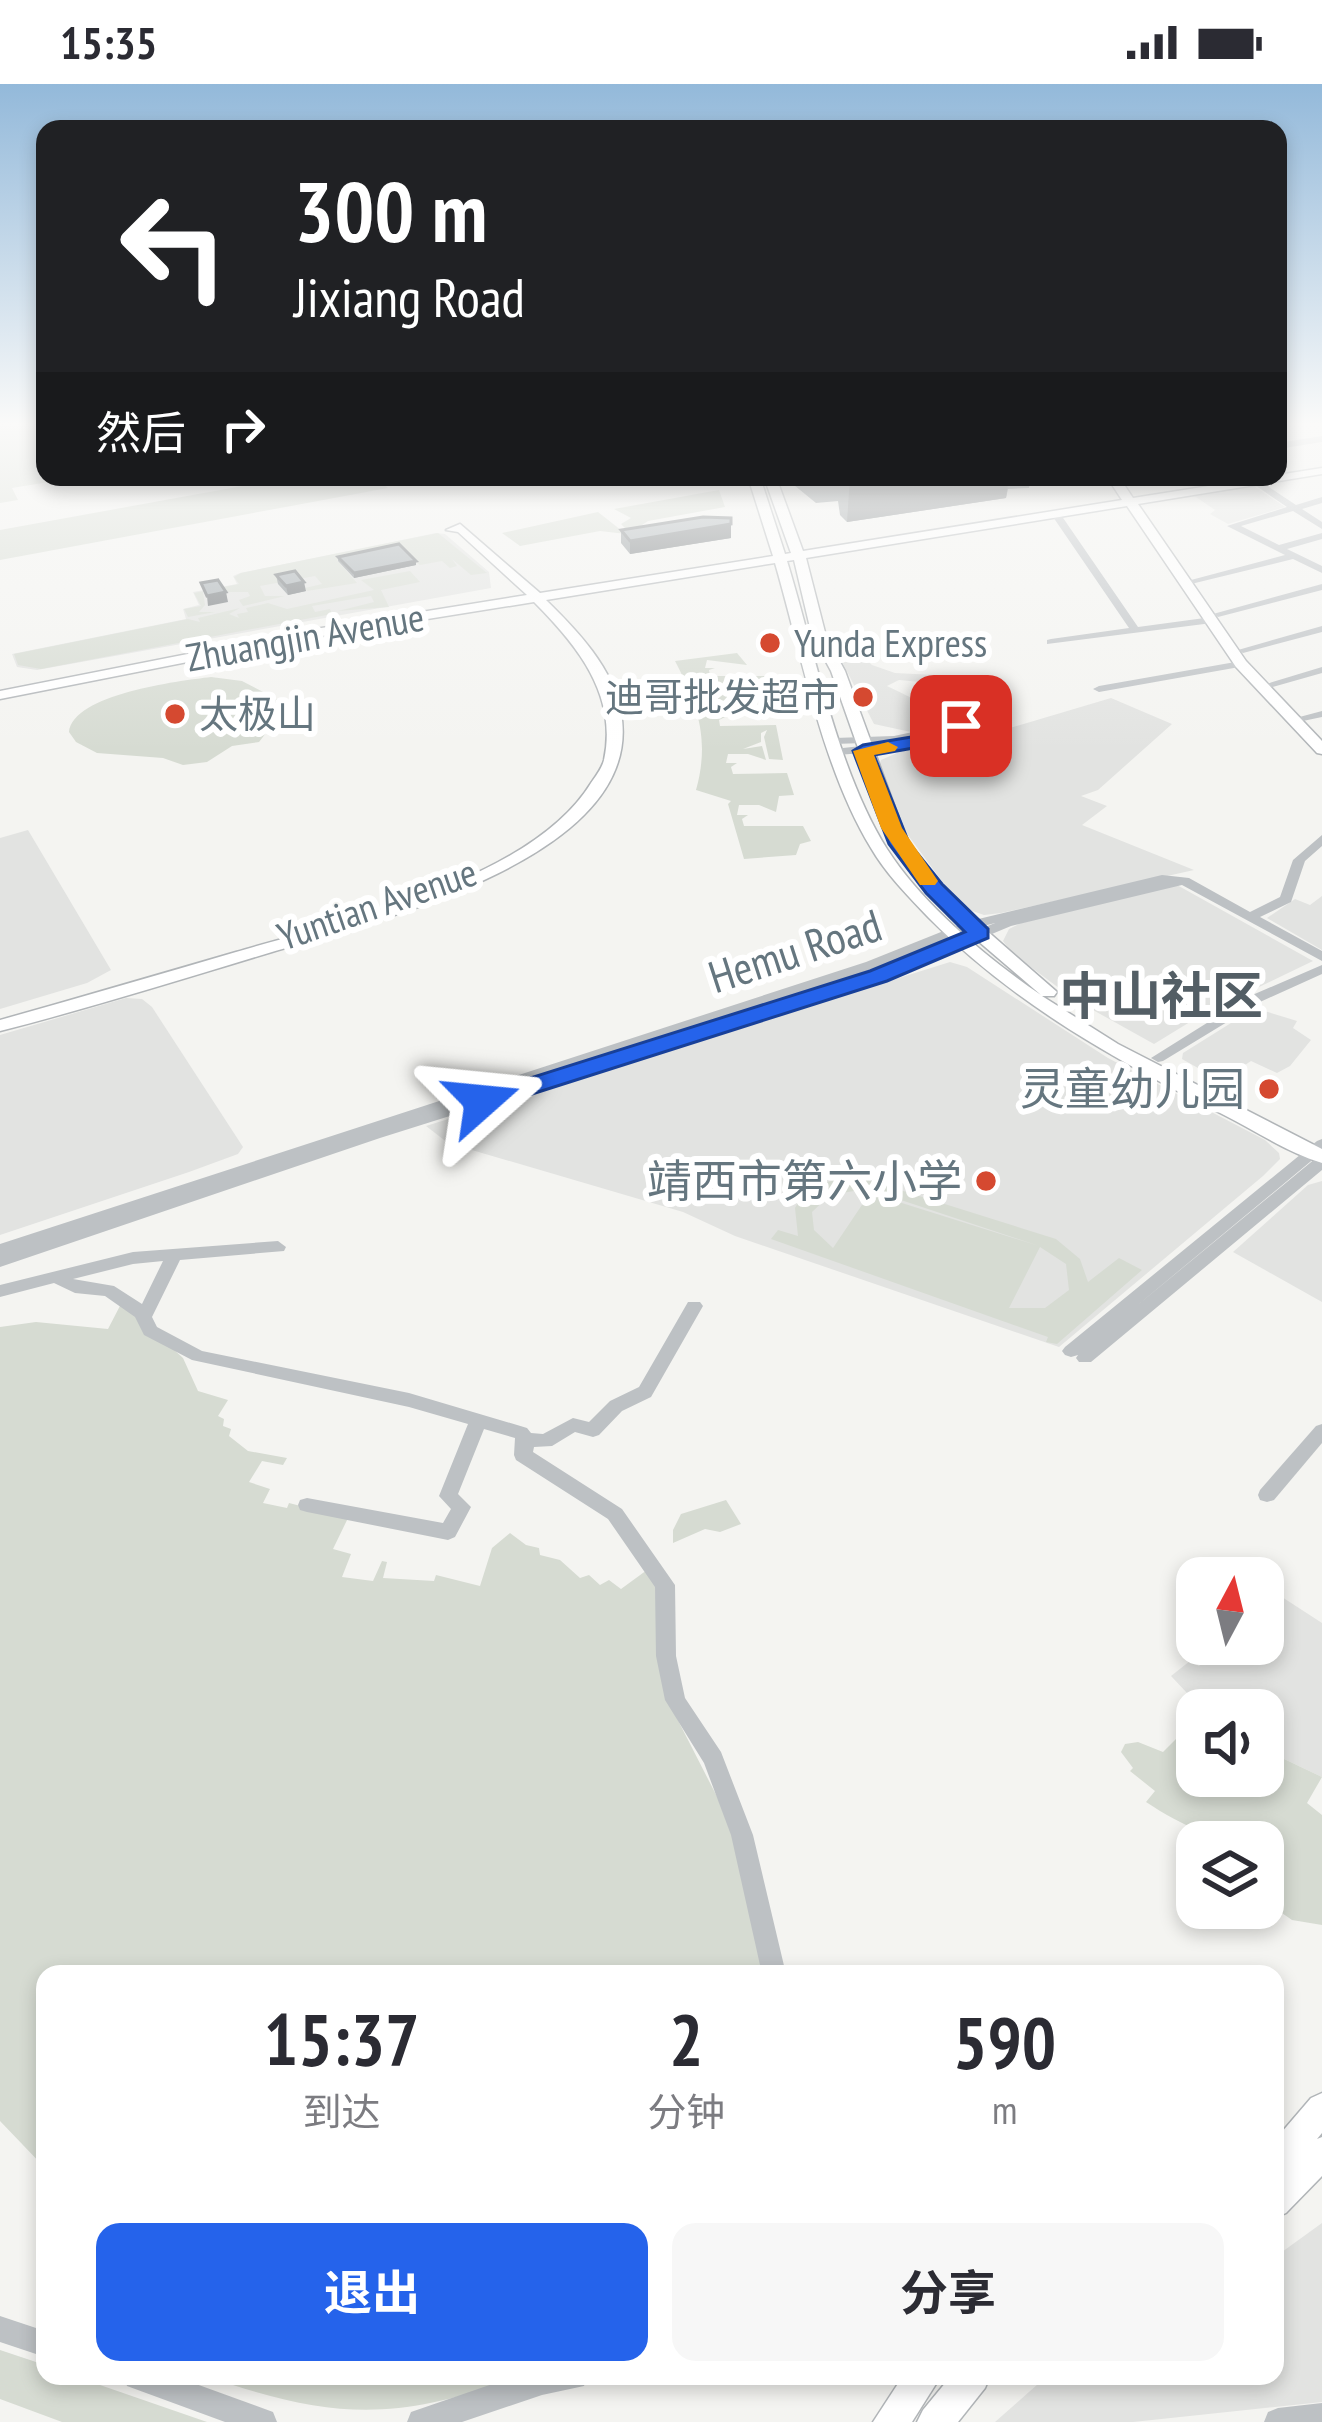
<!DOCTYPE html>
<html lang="zh">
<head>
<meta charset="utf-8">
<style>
  body { margin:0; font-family:"PT Sans Narrow","Noto Sans SC",sans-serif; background:#f7f7f7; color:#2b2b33; height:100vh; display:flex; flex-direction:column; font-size:45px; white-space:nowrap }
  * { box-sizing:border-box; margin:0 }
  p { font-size:39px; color:#7c7c81 }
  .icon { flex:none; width:66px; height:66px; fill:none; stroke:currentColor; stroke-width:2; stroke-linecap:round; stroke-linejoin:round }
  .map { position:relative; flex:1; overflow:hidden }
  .panel { position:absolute; left:36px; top:1881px; width:1248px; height:420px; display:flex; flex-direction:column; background:#fff; border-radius:24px; box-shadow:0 6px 18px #0003 }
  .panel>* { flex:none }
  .banner { position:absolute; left:36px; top:36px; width:1251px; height:366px; border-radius:24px; box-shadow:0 6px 18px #0003; background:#202124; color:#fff; overflow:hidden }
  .needle { width:78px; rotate:7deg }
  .buttons { position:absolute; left:1176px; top:1473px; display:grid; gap:24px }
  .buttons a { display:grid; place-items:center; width:108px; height:108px; border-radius:24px; background:#fff; box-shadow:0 6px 18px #0003; font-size:60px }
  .pin { position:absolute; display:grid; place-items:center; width:102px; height:102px; color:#fff; margin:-51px; border-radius:24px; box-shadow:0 6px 18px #0006 }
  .me { position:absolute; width:132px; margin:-66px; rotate:72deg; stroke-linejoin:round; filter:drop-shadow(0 0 9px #0008) }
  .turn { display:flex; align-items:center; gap:42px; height:252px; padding:0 60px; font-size:54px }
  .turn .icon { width:156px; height:156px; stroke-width:2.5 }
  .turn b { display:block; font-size:84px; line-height:102px }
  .then { display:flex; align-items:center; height:114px; padding:0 60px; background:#0003; gap:24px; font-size:45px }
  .eta { display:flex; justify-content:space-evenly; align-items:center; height:204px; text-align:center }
  .eta b { font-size:72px; font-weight:700; line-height:84px }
  .cta { display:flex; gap:24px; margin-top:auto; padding:24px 60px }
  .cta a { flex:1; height:138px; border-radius:24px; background:#2563eb; color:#fff; font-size:48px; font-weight:700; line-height:138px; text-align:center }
  .cta a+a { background:#f7f7f7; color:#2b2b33 }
  .status { display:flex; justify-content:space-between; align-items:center; height:84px; padding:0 60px; background:#fff; direction:ltr }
  .status svg { height:33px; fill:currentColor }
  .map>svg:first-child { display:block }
</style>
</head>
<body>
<div class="status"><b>15:35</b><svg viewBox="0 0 49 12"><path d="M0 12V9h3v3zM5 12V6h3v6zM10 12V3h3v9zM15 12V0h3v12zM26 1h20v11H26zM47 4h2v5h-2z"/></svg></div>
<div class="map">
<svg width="1322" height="2338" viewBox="0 0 1322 2338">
  <rect width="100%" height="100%" fill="#f4f4f1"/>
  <!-- built -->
  <g fill="#e2e3e1">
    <polygon points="1254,402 1285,423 1228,440 1210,430 1215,426 1193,411"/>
    <polygon points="436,449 445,450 489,488 491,504 37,586 17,583 12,570 186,535 183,525 199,521 193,508 237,500 233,492 240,489"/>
    <polygon points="835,564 854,564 872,581 895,589 955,592 930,599 899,596 887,602 920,618 941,617 963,635 911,648 874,640"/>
    <polygon points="1111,614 1172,640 1098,706 1081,712 1107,722 1082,741 1194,786 1001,829 984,831 961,823 902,743 879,681 881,676 906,665 1010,644"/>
    <polygon points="28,746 111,886 87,899 0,925 0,754"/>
    <polygon points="1177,801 1313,877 1203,930 1154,960 1075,916 1012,869 1003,857 1009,845 1021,839"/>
    <polygon points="1322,812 1322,866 1267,834 1295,815 1310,821"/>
    <polygon points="950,878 967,883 1108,974 1265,1056 1279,1069 1280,1075 1263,1092 1059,1263 735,1152 683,1128 448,1059 426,1042"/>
    <polygon points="126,914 142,915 152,923 243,1063 238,1070 189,1088 0,1151 0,951"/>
    <polygon points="1255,924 1297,937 1293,944 1311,956 1290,982 1277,989 1251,977 1221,997 1182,975 1183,969"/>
    <polygon points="1322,1097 1322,1218 1233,1168 1308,1101"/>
    <polygon points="1268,1504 1322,1539 1322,1693 1263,1665 1263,1626 1203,1626 1171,1592 1190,1577 1199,1582 1221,1560 1263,1560 1263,1508"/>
    <polygon points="1322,2139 1322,2318 1133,2338 995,2338 1047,2292 1275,2292 1275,2173"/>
  </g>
  <!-- green -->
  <g fill="#d6dbd2" fill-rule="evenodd">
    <polygon points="0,339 45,339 45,393 79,393 12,404 18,416 0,419"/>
    <polygon points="292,393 375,393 388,404 0,476 0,446"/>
    <polygon points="719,406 725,423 648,437 630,449 621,440 631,434 614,425"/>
    <polygon points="598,428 626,450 600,447 520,462 502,449"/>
    <polygon points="438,449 487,489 471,491 452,475 457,482 450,484 442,477 420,481 392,461 337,476 357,499 307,507 305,504 322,500 315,492 260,502 265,512 285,512 243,522 239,516 250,512 248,508 203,508 205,521 199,528 215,528 188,533 184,525 201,522 194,509 239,500 234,493 241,489"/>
    <polygon points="410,487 420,498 381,506 389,523 338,527 374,518 371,512 312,522 315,528 330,525 332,530 41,585 18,581 14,570 188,535 200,538 198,534 240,524 229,530 239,534 237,530 248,528 246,524 268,519 287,525 374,506 361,496"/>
    <path d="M 737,569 L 747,581 L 707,576 L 705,584 L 715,584 L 709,586 L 710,592 L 765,592 L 770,613 L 755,614 L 755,620 L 748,620 L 754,630 L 716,624 L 714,632 L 725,633 L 719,636 L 720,642 L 776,641 L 783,676 L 769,675 L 764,653 L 767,646 L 761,649 L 761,658 L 743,665 L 762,662 L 766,676 L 748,670 L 728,670 L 726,679 L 737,679 L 731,683 L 733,690 L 787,689 L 794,711 L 779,712 L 776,728 L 759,721 L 739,721 L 737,731 L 748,731 L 742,735 L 744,742 L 803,742 L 811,757 L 800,760 L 796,771 L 744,775 L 728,720 L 731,717 L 696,706 C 710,656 698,621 675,577 Z"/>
    <path d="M 211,593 L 242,597 L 288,621 L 259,658 L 232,662 L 207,678 L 183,681 L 163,674 L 97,669 L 76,658 L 69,648 C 73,610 178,597 211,593 Z"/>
    <path d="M 865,1095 L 1056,1155 L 1080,1175 L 1088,1198 L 1119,1174 L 1142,1186 L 1057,1260 L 1046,1258 L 1048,1253 L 771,1155 L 778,1146 L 798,1152 L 795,1124 C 810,1098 837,1093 865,1095 ZM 860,1106 L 880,1109 L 1039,1162 L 870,1109 L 833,1164 L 814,1146 L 812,1128 L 830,1111 ZM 1040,1163 L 1066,1180 L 1069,1206 L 1045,1224 L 1009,1224 Z"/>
    <polygon points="122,1218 183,1274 198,1307 228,1316 218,1332 224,1335 223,1342 231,1345 229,1352 248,1367 287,1374 283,1381 262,1377 249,1398 270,1405 263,1419 287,1424 289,1419 348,1434 333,1465 351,1470 342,1493 373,1497 382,1477 387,1478 383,1494 434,1497 436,1491 480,1502 492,1464 510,1449 526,1461 539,1464 540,1471 560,1476 580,1494 589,1491 600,1501 609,1496 621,1505 647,1486 654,1491 665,1611 730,1738 769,1890 45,1890 45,2084 0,2037 0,1243 36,1238 108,1245"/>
    <polygon points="726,1416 741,1440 720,1448 705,1445 673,1459 673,1446 681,1430"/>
    <path d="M 1197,1634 L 1197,1692 L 1263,1692 L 1263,1665 L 1322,1693 L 1307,1719 L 1322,1731 L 1322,1841 L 1292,1836 L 1263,1816 L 1263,1758 C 1217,1758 1184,1743 1146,1718 L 1155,1707 L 1130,1687 L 1133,1684 L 1121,1668 L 1125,1660 L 1138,1658 L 1163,1668 Z"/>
    <polygon points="0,2266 45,2281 45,2292 74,2292 207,2338 62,2338 0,2315"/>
    <path d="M 205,2292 L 524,2292 C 393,2338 336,2336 205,2292 Z"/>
  </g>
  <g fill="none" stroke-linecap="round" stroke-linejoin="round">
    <defs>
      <g id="major">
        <path d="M 1322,384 L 1322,390 L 1138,420 L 1246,577 L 1322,657 L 1322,670 L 1317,669 L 1236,583 L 1127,422 L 806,474 L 826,552 L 845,587 L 908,759 L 961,824 L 1057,908 L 1054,912 L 1042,912 L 1118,960 L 1322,1065 L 1322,1079 C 1288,1069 1256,1047 1224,1031 C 1117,977 1014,920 929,834 C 908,812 886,790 871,764 C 822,684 801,568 775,479 L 546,516 C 577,546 614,585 621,629 C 647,773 373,838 272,868 C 182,895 91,924 0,947 L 0,936 C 79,914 158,891 236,868 C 341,837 531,797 591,699 C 596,692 602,684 604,676 C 618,611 577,561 534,518 L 309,554 L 0,615 L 0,607 L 309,546 L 527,511 L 458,448 L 446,446 L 460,440 L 540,509 L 773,472 L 748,393 L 760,393 L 785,470 L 791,469 L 764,393 L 776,393 L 803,467 L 1122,416 L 1107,393 L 1119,393 L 1133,414 ZM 794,476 L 812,552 L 831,587 L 892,760 L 949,832 L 1041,911 C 987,874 922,820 887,765 C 838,688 814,565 787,477 Z"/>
        <polygon points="1322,2009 1322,2049 1317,2055 1322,2053 1322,2092 1286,2129 1275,2134 1275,2056 1311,2014"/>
        <polygon points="903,2292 941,2292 912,2338 873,2338"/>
        <polygon points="951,2292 990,2292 985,2304 958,2338 917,2338 923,2326"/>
      </g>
    </defs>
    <!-- major casing -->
    <use href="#major" stroke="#b1b5b8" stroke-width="3"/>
    <!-- minor -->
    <g fill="#bdc1c4" fill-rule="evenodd">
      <polygon points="1322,352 1322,358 1278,365 1278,359"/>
      <polygon points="1204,393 1215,393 1222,399 1214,401"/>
      <polygon points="1243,393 1254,393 1296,421 1322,413 1322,419 1302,425 1322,438 1322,445 1293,427 1241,442 1279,461 1322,449 1322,455 1287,465 1322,482 1322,489 1293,475 1191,500 1191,496 1285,471 1227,442 1287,423"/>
      <polygon points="1056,427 1059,428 1138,543 1212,533 1217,536 1212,539 1047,560 1047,556 1051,555 1129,544 1051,430"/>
      <polygon points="1322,500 1322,506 1218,533 1213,530"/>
      <polygon points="1322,542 1322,548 1243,569 1238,566"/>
      <polygon points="1241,577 1245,578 1245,582 1099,608 1093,605 1099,602"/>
      <polygon points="1322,583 1322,589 1269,604 1263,601"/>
      <polygon points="1322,627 1322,633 1298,638 1292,635"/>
      <polygon points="955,639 973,647 897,666 838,671 832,667 834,665 897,658 955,646 894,658 834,660 828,657 834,654 894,652"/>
      <path d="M 1322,751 L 1322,762 L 1305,777 L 1291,818 L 1260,833 L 1322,867 L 1322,877 L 1182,801 L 1011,842 L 884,895 L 380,1054 L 0,1183 L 0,1160 L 866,878 L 966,838 L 1162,791 L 1189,794 L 1250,828 L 1280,813 L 1293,776 ZM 995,839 L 874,889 L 563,987 L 876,884 L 976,844 Z"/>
      <polygon points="1322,881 1322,890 1260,918 1163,977 1158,978 1151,974 1250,912"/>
      <polygon points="1322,1055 1322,1068 1134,1224 1316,1074 1322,1073 1322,1086 1091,1278 1079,1278 1076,1274 1078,1271 1071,1273 1065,1271 1062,1267 1065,1263 1317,1057"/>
      <path d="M 278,1157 L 286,1163 L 284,1167 L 180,1176 L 152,1233 L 157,1243 L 202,1267 L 409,1309 L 527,1344 L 531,1349 L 543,1350 L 573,1334 L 589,1338 L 610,1317 L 639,1303 L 688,1218 L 700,1218 L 703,1222 L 651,1313 L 622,1327 L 599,1351 L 593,1353 L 575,1348 L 552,1362 L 534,1363 L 533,1368 L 622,1425 L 675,1501 L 676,1572 L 685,1614 L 721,1668 L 753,1751 L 786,1890 L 762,1890 L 731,1751 L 704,1679 L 665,1616 L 656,1572 L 655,1503 L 608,1435 L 516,1376 L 514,1371 L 515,1354 L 484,1345 L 458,1410 L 471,1423 L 455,1453 L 448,1456 L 307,1428 L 300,1426 L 298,1421 L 300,1416 L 307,1414 L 443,1439 L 451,1425 L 439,1412 L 468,1340 L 409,1323 L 192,1276 L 144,1251 L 135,1233 L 105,1212 L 75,1209 L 54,1199 L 0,1213 L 0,1201 L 133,1168 ZM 163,1177 L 142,1220 L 114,1202 L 73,1195 L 133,1180 Z"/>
      <polygon points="1322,1340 1322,1359 1274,1416 1267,1418 1260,1416 1258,1411 1260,1406 1316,1342"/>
      <polygon points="0,2232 45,2247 45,2273 0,2258"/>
      <polygon points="123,2292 174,2292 273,2328 277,2338 225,2338 127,2302"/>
      <polygon points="516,2292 588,2292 584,2302 542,2311 462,2338 407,2338 411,2328"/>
      <polygon points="1322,2319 1322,2338 1264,2338 1268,2328 1278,2324"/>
    </g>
    <!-- major -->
    <use href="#major" fill="#fff" fill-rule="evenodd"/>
  </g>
  <!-- wall -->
  <g fill="#8e9598">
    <polygon points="789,393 1031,393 1029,404 1008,405 1006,414 847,438 840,431 838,417 816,419 789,397"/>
    <polygon points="621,446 731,454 630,470 621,459"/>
    <polygon points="338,473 416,477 416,481 354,494 338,477"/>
    <polygon points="276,491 306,507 288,511 278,500"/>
  </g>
  <!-- shaded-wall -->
  <g fill="#74797c">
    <polygon points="850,393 1009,393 1006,414 847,438"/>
    <polygon points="731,440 731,454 630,470 630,457"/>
    <polygon points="416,477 416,481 354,494 354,489"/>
    <polygon points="304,498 306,507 288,511 286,502"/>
    <polygon points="226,508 228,518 208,522 207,512"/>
  </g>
  <!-- building -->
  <g fill="#a5adb1" stroke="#74797c" stroke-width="3">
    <polygon points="703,433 731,434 731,440 630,457 621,446"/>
    <polygon points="399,460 416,477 354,489 338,473"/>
    <polygon points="295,487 304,498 286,502 276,491"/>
    <polygon points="218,496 226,508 207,512 201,499"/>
  </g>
  <!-- sky -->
  <linearGradient id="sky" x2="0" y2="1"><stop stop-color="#93b9da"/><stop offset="0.51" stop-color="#fafaf9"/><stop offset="1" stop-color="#fafaf9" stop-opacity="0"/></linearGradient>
  <rect width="1322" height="666" fill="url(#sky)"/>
  <!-- route -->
  <polygon fill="#2563eb" stroke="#184099" stroke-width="3" points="961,636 977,646 970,654 874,671 909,759 942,800 988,845 988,854 887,897 491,1023 473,1023 469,1017 473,1012 870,887 965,848 926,809 889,760 853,667 863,661 954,646 954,638"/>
  <!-- slow -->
  <polygon fill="#f59e0b" points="888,658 898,663 895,667 874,671 902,744 938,797 935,801 920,801 881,744 853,667"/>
  <!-- markers -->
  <g fill="#d54930" stroke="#fff" stroke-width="4.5">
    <circle cx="770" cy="559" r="12"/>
    <circle cx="863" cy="613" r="12"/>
    <circle cx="175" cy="630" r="12"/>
    <circle cx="1269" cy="1005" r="12"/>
    <circle cx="986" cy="1097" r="12"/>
  </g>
  <g text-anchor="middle" stroke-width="12" stroke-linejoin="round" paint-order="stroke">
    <!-- far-street labels -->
    <g font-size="39" fill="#65767f" stroke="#fff">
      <text transform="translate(305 553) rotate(-10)" y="14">Zhuangjin Avenue</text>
      <text transform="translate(377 820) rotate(-19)" y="14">Yuntian Avenue</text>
    </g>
    <!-- far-poi labels -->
    <g font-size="39" fill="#65767f" stroke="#fff" text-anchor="start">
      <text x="794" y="573">Yunda Express</text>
      <text x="839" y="627" text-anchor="end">迪哥批发超市</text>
      <text x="199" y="644">太极山</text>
    </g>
    <!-- street labels -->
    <g font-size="45" fill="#65767f" stroke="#fff">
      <text transform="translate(795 867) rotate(-18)" y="16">Hemu Road</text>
    </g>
    <!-- poi labels -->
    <g font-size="45" fill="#65767f" stroke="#fff" text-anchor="end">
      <text x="1245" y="1021">灵童幼儿园</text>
      <text x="962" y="1113">靖西市第六小学</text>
    </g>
    <!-- quarter labels -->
    <g font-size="51" font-weight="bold" fill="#535e65" stroke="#fff">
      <text x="1161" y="930">中山社区</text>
    </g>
  </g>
</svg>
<div class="buttons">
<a><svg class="needle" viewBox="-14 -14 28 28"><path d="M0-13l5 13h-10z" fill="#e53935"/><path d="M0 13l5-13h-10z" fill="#7c7c81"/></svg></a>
<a><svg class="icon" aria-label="sound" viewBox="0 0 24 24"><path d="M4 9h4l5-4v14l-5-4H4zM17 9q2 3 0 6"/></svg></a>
<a><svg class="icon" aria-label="layers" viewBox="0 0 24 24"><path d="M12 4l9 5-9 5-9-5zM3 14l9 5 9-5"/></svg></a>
</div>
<div class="pin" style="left:961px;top:642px;background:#d93025"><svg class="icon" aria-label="arrive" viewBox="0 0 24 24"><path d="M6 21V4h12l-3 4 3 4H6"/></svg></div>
<svg class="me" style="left:482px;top:1017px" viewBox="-20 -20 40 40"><path d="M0-17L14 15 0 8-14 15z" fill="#2563eb" stroke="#fff" stroke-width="4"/></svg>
<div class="banner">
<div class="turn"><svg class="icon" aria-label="left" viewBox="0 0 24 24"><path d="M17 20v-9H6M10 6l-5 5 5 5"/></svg><div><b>300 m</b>Jixiang Road</div></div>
<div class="then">然后<svg class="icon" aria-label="right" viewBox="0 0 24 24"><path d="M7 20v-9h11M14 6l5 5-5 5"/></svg></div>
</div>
<section class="panel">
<div class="eta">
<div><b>15:37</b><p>到达</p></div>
<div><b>2</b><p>分钟</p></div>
<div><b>590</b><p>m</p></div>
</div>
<div class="cta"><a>退出</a><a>分享</a></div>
</section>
</div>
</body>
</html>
